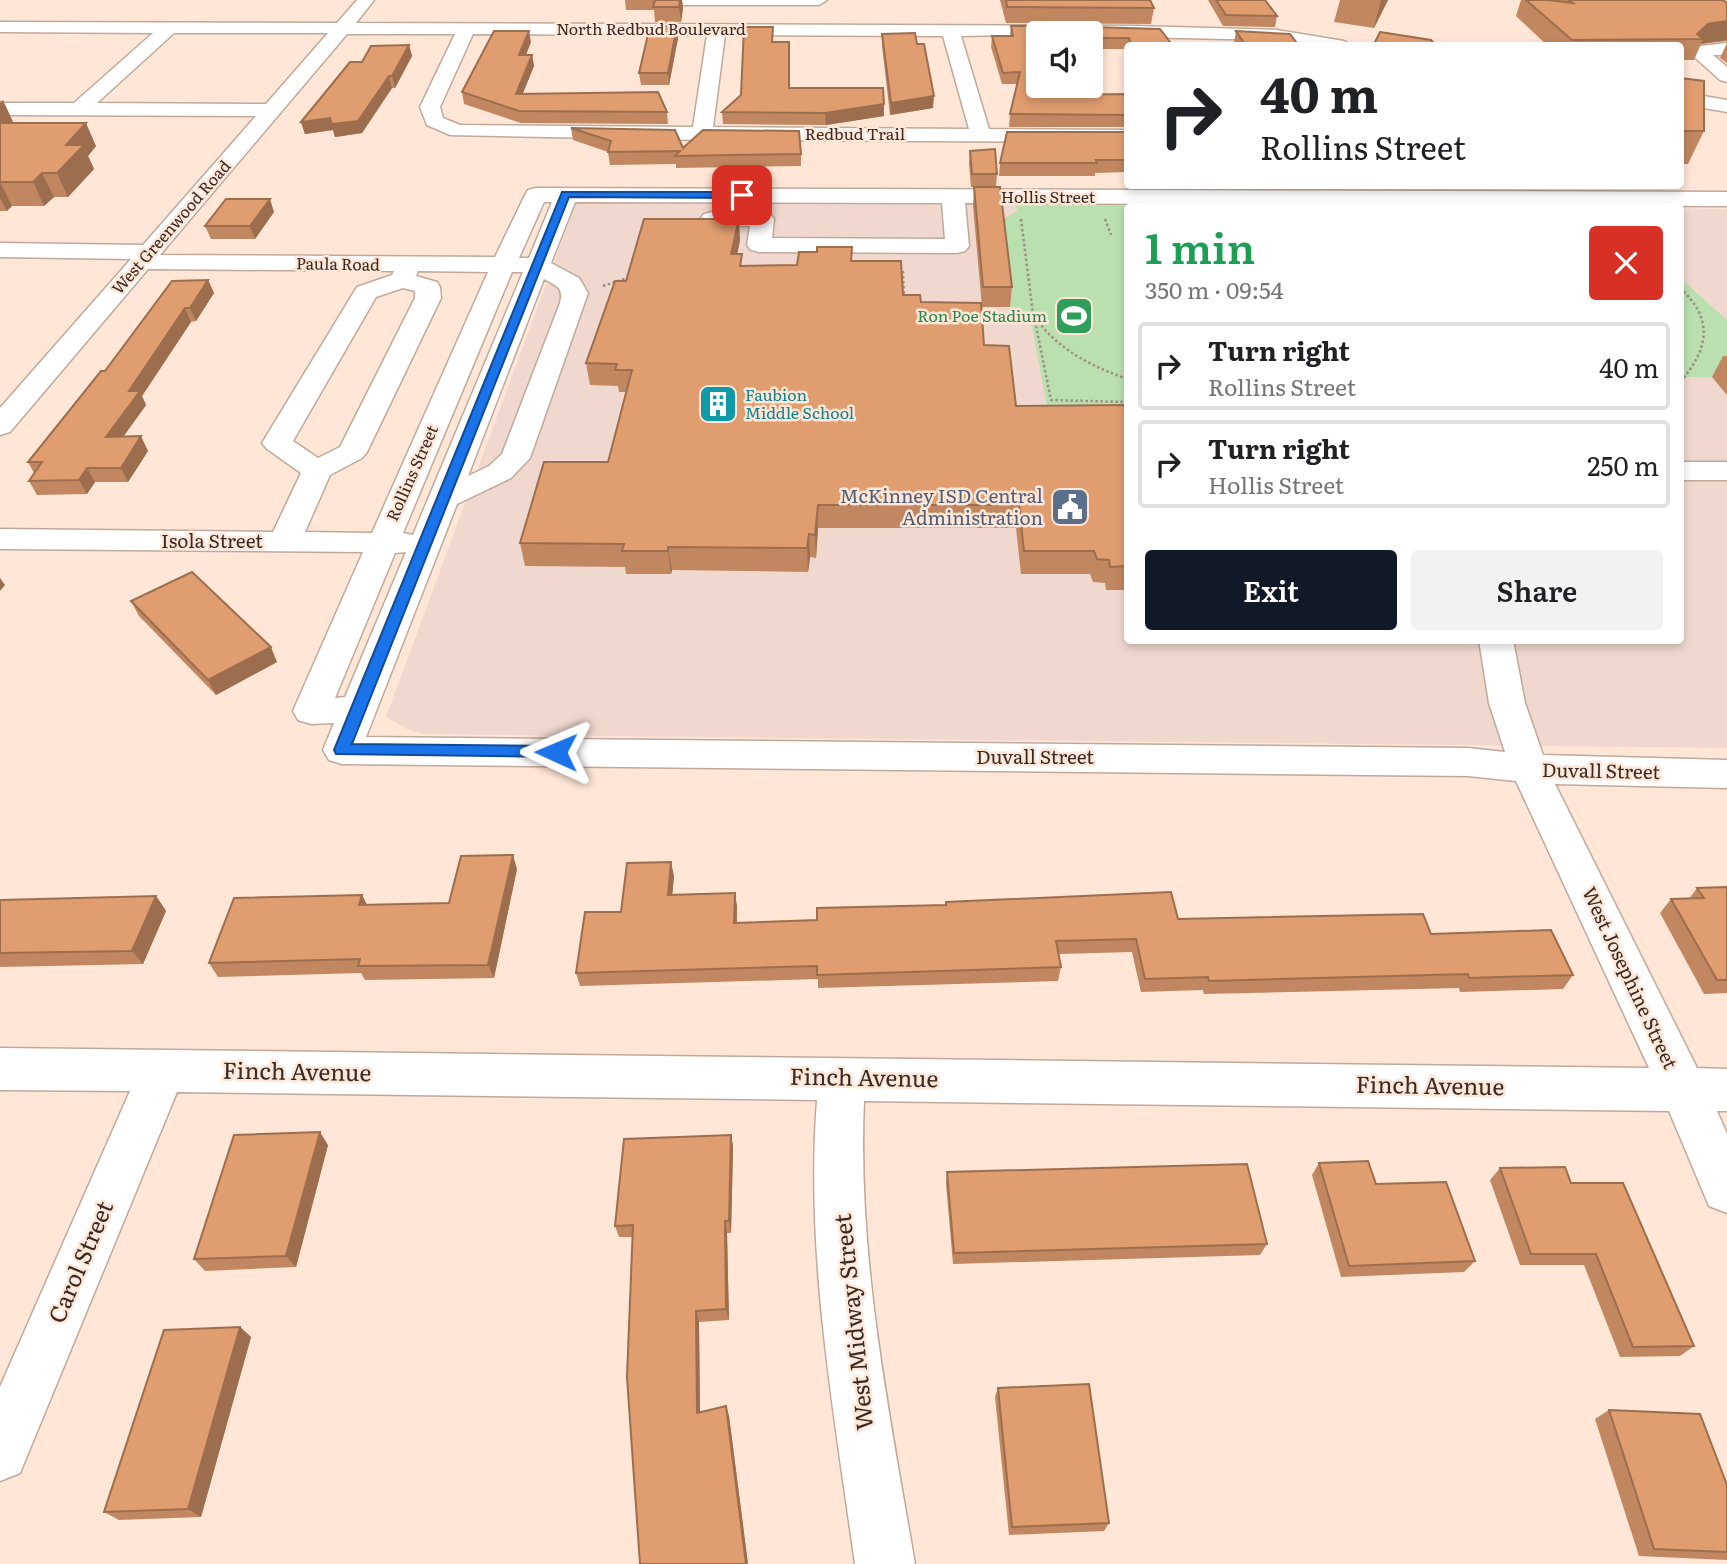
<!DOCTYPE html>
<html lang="en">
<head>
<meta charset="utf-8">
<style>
  body { margin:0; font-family:Literata,serif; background:#f2f2f2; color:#202124; height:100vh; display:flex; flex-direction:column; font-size:26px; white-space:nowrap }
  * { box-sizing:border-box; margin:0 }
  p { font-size:23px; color:#757577 }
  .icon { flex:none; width:38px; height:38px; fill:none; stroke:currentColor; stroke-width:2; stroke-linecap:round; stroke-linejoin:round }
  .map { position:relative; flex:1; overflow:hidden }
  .side { position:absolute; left:1124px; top:203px; width:560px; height:441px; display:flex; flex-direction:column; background:#fff; border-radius:7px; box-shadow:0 4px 10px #0003 }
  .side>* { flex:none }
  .hud { position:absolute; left:1124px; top:42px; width:560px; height:147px; border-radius:7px; box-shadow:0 4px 10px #0003; background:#fff; color:#202124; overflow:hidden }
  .buttons { position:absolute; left:1026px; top:21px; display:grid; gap:14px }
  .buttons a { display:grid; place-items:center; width:77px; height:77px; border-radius:7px; background:#fff; box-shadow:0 4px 10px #0003; font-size:35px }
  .pin { position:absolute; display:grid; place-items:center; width:60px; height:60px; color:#fff; margin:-30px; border-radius:14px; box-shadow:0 4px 10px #0006 }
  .me { position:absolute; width:77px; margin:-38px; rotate:271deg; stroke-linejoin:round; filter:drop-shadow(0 0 5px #0008) }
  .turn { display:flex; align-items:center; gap:24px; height:147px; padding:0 21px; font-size:32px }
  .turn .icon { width:91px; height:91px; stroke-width:2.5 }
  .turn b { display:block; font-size:49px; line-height:60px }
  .round { display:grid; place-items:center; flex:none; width:74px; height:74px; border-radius:7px; background:#f2f2f2 }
  .head { display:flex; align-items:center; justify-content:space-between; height:119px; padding:0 21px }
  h1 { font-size:42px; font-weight:600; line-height:52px; color:#1e9e55 }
  .button { display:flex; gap:14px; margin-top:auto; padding:14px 21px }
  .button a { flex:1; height:80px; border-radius:7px; background:#111827; color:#fff; font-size:28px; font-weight:600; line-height:80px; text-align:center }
  .button a+a { background:#f2f2f2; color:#202124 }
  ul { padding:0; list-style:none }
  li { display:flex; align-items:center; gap:21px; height:88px; margin:0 14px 10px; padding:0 7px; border:4px solid #e0e0e0; border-radius:7px }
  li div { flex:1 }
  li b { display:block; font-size:26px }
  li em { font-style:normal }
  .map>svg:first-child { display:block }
</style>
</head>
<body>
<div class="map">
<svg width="1727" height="1564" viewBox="0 0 1727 1564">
  <rect width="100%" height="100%" fill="#ffe6d6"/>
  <!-- education -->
  <polygon fill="#f0d8cf" points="576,203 1358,206 1127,206 1127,640 1680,640 1680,208 1727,209 1727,748 423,734 409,730 386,717"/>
  <!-- green -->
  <g fill="#bae0b0">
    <polygon points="1016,205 1358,206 1127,206 1127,407 1047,407 1032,326 1010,307 1000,221 1017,211"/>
    <polygon points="1680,278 1727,320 1727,377 1680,377"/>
  </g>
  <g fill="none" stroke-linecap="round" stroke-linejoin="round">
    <defs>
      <g id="minor">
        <path d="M 357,0 L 374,0 L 356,23 L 1137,26 L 1277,30 L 1344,41 L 1353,46 L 1308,46 L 1277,40 L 1090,36 L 1090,33 L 961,36 L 989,129 L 1127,130 L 1127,142 L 702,140 L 450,135 L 427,125 L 420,107 L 455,34 L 347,34 L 160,255 L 495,257 L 525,195 L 528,190 L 536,188 L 1727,192 L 1727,206 L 965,203 L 969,246 L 965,251 L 957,253 L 759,252 L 751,250 L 747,245 L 750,226 L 704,224 L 700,219 L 704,214 L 712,212 L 770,214 L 774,219 L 772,238 L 945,239 L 942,203 L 575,202 L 551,263 L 579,278 L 588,293 L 530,458 L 511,478 L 457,504 L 366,737 L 1468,748 L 1505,752 L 1489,703 L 1479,640 L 1513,640 L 1525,703 L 1543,755 L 1727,760 L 1727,788 L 1555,784 L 1697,1068 L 1727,1069 L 1727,1111 L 1717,1111 L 1727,1134 L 1727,1213 L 1709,1206 L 1669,1111 L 864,1101 C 857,1255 889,1412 915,1564 L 855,1564 C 834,1412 805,1254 817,1100 L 177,1092 L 20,1473 L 0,1481 L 0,1387 L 130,1091 L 0,1090 L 0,1048 L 1649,1068 L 1516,781 L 1468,776 L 342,764 L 329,760 L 323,750 L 334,723 L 311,724 L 298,720 L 293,711 L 363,552 L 0,549 L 0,529 L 273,532 L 301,473 L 267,449 L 262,443 L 357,287 L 392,275 L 394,271 L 148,269 L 10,432 L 0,435 L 0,408 L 131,259 L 0,257 L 0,243 L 143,245 L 256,116 L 0,115 L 0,103 L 74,103 L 153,33 L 0,32 L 0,22 L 337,23 ZM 174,33 L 328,33 L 266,104 L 97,103 ZM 473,34 L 707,35 L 693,127 L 460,125 L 443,118 L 440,107 ZM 725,35 L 943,36 L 969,129 L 713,127 ZM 544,202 L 552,202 L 529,258 L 519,258 ZM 418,271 L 488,272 L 372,533 L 305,532 L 330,475 L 362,458 L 367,452 L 441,298 L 440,287 L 437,282 L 416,276 ZM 512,272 L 523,272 L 413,535 L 403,533 ZM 544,279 C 557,286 564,288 560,303 L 502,454 L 489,466 L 468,476 ZM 403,288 L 415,291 L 415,298 L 340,447 L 318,458 L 293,441 L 376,297 ZM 406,552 L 345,697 L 335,698 L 395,553 Z"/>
        <polygon points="633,0 827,0 819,5 641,5"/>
        <polygon points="1727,43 1727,55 1713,55 1727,67 1727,82 1720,80 1691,54 1701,46"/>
        <polygon points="1680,92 1727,100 1727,112 1680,104"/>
        <rect x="1680" y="462" width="47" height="18"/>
      </g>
    </defs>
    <!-- minor casing -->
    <use href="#minor" stroke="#c0a99a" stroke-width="3"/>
    <!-- path -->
    <g stroke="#9e8d82" stroke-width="2.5" stroke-dasharray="2.5 2.5" stroke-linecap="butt">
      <path d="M 1021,219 L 1033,314 C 1056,349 1089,365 1127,379"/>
      <polyline points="1105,219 1111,235"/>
      <polyline points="903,271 904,300"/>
      <polyline points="603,286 630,277"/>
      <path d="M 1680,288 C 1714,319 1709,349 1680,382"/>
      <polyline points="1035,321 1051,400 1127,402"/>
    </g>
    <!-- minor -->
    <use href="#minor" fill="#fff" fill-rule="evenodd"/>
  </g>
  <!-- wall -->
  <g fill="#c18760">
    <polygon points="625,0 682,0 683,8 681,22 655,22 654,10 626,10"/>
    <polygon points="1000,0 1150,0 1154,8 1151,24 1006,23"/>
    <polygon points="1208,0 1265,0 1277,16 1275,27 1223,26"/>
    <polygon points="1340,0 1388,0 1374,28 1334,22"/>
    <polygon points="1521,0 1723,0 1727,3 1727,41 1701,44 1694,60 1680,60 1680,46 1548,46 1516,16"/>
    <polygon points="677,26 678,38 669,85 641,85 639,73"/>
    <polygon points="1011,26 1091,27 1173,46 1127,46 1127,49 1090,49 1090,33 1038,33 1059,86 1058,95 1127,94 1127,127 1009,127 1010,114 1017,84 1002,84 991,47 992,36 1010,36"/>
    <polygon points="1236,31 1299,46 1236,46 1234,42"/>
    <polygon points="882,34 917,44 933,108 890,115 882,45"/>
    <polygon points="531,42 526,55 532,55 534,66 523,93 667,112 668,124 521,123 464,104 462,92"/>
    <polygon points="773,42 790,53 789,88 884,116 826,125 723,124 722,112 741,95"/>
    <polygon points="1727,43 1727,63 1720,58"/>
    <polygon points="409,45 412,56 395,88 392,88 362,133 335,137 333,130 305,134 301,122 362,62"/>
    <polygon points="1680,78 1704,131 1688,164 1680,164"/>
    <polygon points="0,100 13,123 96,146 88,156 94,169 68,197 54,197 44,206 12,206 7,211 0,211"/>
    <polygon points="571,128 683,148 801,154 801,166 676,168 676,164 610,165 608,152 573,140"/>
    <polygon points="1127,132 1127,172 1095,173 1095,176 999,176 1000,163"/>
    <polygon points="970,151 997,174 996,187 1012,287 1010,307 982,307 973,206 974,187 971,187 969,164"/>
    <polygon points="1178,186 1239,186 1234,188 1179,188"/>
    <polygon points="274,212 255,239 211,239 205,226"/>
    <polygon points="740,240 737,254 742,266 797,265 852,261 903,295 921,302 984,345 1016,406 1127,405 1127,590 1106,590 1105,583 1093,582 1090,574 1021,574 1016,528 818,528 816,558 810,557 808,572 672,570 671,574 626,574 625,567 525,566 520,543 608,462 626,392 619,392 618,386 590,385 586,363 626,281"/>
    <polygon points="208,280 214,293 196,321 191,322 142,396 146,405 123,437 148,451 128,482 95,482 87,494 37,495 29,481 34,473 28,462 105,371"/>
    <polygon points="1723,356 1727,356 1727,395 1712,377"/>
    <polygon points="131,601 277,662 216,695 139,616"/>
    <polygon points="517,869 494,978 365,980 361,973 218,977 209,963 362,895 367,905 449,903"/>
    <polygon points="674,876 672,895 735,893 737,907 737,923 1178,919 1431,934 1573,975 1563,989 1460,992 1459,988 1204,994 1203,990 1141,992 1132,952 1059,954 1061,967 1058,981 818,988 818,979 580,986 576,973 621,912"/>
    <polygon points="1727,887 1727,993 1704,994 1660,913 1671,899 1689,899 1697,888"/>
    <polygon points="156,896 166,911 143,964 0,967 0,900"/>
    <polygon points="731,1135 733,1147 731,1233 727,1233 729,1320 699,1322 700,1412 726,1406 729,1416 748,1564 633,1237 619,1237 615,1226"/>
    <polygon points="328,1145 296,1267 205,1271 194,1259"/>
    <polygon points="1319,1163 1376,1184 1475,1261 1464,1272 1341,1277 1312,1175"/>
    <polygon points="1500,1168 1571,1183 1694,1346 1680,1356 1620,1357 1584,1265 1520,1265 1490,1180"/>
    <polygon points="947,1172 1267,1244 1260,1255 953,1264 946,1184"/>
    <polygon points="240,1327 251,1337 201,1517 119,1520 104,1512"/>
    <polygon points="998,1388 1109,1523 1104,1531 1009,1535 995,1397"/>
    <polygon points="1609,1410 1727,1485 1727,1560 1639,1556 1595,1419"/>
  </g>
  <!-- shaded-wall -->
  <g fill="#9d6e4e">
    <polygon points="680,0 682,0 683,8 681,22 679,7"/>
    <polygon points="1381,0 1388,0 1374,28"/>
    <polygon points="1727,21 1727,40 1701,44 1703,39 1697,34 1708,24"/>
    <polygon points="677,26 678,38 669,85 668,73"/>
    <polygon points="529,31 531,42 521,66 519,55"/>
    <polygon points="409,45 412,56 395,88 392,76"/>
    <polygon points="532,55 534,66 518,105 516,94"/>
    <polygon points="389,76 392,88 362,133 335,137 333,130 305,134 301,122"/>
    <polygon points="934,96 933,108 890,115 891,103"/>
    <polygon points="3,100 14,124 0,136 0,103"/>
    <polygon points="884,104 884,116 826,125 825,113"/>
    <polygon points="86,123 96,146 88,156 94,169 68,197 57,173 66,145"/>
    <polygon points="42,173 54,197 44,206 33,182"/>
    <polygon points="0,182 12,206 7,211 0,198"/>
    <polygon points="270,199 274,212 255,239 250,226"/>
    <polygon points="739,219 740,240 733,275 731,254"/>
    <polygon points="208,280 214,293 196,321 190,308"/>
    <polygon points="185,308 191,322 142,396 146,405 113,451 106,437 129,391"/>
    <polygon points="141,436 148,451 128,482 121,468"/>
    <polygon points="87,468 95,482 87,494 79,480"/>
    <polygon points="818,505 818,528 816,558 815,535"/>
    <polygon points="809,534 810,557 808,572 807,548"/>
    <polygon points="668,547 672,570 671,574 668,551"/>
    <polygon points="0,578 5,585 0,591"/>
    <polygon points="271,647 277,662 216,695 208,680"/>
    <polygon points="513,855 517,869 494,978 488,965"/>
    <polygon points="671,862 674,876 671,909 668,895"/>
    <polygon points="735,893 737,907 736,937 734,923"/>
    <polygon points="362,895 369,909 359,905"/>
    <polygon points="156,896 166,911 143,964 132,951"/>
    <polygon points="320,1132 328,1145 296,1267 286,1256"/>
    <polygon points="731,1135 733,1147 731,1233 729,1221"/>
    <polygon points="725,1221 727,1233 729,1320 726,1309"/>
    <polygon points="696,1311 699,1322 700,1422 697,1413"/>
    <polygon points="240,1327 251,1337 201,1517 188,1509"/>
    <polygon points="726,1406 729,1416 748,1564 746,1564"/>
  </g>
  <!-- building -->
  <g fill="#e09d70" stroke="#9d6e4e" stroke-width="2">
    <polygon points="655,0 680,0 679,7 653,7"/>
    <polygon points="1006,0 1150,0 1154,8 1007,7"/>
    <polygon points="1216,0 1265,0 1277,16 1226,15"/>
    <polygon points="1526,0 1548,0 1573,3 1569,0 1723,0 1727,3 1727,21 1708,24 1697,34 1703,39 1572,40"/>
    <polygon points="1089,25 1091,27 1160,29 1173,46 1132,46 1129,38 1090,38 1090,33 1038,33 1038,86 1059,86 1057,95 1127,94 1127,115 1010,114 1020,72 1003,73 992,36 1013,36 1011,26"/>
    <polygon points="650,26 677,26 668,73 639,73"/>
    <polygon points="744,27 773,27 772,42 789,42 789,88 883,88 884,104 825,113 722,112 741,95"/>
    <polygon points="494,31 529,31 519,55 532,55 516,94 658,92 667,112 519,111 462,92"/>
    <polygon points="1236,31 1290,34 1299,46 1246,46"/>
    <polygon points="1380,32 1431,40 1436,46 1373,46"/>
    <polygon points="915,33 917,44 924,44 934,96 891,103 882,34"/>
    <polygon points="409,45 392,76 389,76 358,121 332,124 330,118 301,122 350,62 362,62 371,46"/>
    <polygon points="1680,78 1704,81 1704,131 1680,131"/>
    <polygon points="0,123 86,123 66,145 84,145 57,173 42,173 33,182 0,182"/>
    <polygon points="571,128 675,130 683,148 703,130 799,131 801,154 675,156 680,151 608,152 611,141"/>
    <polygon points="1007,132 1127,132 1127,160 1096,160 1097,163 1000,163"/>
    <polygon points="995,149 997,174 972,174 970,151"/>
    <polygon points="974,187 1000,187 1012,287 983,287"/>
    <polygon points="226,199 270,199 250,226 205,226"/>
    <polygon points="644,219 739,219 731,254 742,254 740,266 797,265 799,252 817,252 817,247 852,247 851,261 901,261 903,295 920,295 921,302 981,303 984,345 1009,346 1016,406 1127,405 1127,566 1110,567 1109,560 1097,559 1094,551 1024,551 1019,505 818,505 815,535 809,534 807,548 668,547 668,551 622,551 624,544 520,543 544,462 608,462 632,370 615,370 617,364 586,363 615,281 626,281"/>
    <polygon points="208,280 190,308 185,308 129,391 140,391 106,437 141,436 121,468 87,468 79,480 29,481 42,462 28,462 101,371 105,371 172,281"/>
    <polygon points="192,572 271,647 208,680 131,601"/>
    <polygon points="513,855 488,965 358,966 360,959 209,963 234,898 362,895 359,905 449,903 461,856"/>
    <polygon points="671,862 668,895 735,893 734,923 817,920 817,908 946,905 946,902 1171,892 1178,919 1423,914 1431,934 1551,930 1573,975 1469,978 1468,974 1209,981 1208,977 1145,979 1136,939 1056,941 1061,967 817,975 817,966 576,973 585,912 621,912 627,863"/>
    <polygon points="1727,887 1727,980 1717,980 1671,899 1704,898 1697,888"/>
    <polygon points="156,896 132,951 0,953 0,900"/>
    <polygon points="320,1132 286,1256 194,1259 234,1135"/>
    <polygon points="731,1135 729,1221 725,1221 726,1309 696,1311 697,1413 726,1406 746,1564 640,1564 627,1377 633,1225 615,1226 624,1139"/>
    <polygon points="1368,1161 1376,1184 1446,1182 1475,1261 1349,1266 1319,1163"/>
    <polygon points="1247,1164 1267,1244 954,1253 947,1172"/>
    <polygon points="1565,1167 1571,1183 1623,1183 1694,1346 1633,1347 1596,1254 1531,1254 1500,1168"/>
    <polygon points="240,1327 188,1509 104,1512 164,1330"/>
    <polygon points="1089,1384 1109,1523 1012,1527 998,1388"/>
    <polygon points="1609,1410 1700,1414 1727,1485 1727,1552 1654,1549"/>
  </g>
  <!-- route -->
  <polygon fill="#1a73e8" stroke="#114b97" stroke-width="2" points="562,192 742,192 746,195 742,198 569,197 352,744 556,746 564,752 556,757 336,754 334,750"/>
  <!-- icons -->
  <defs>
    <symbol id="stadium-square" viewBox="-11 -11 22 22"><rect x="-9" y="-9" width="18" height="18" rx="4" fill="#2e9e5b" stroke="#ffe6d6"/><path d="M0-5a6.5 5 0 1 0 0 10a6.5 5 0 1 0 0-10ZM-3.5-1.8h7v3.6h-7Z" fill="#fff"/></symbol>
    <symbol id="building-square" viewBox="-11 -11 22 22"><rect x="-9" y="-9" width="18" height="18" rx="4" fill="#0f9aa8" stroke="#ffe6d6"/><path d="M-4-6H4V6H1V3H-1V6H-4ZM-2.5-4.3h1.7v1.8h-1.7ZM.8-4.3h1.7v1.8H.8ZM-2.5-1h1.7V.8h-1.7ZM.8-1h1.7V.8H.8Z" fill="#fff"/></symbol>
    <symbol id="civic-square" viewBox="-11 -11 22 22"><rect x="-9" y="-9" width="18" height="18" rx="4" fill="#5c6f8a" stroke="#ffe6d6"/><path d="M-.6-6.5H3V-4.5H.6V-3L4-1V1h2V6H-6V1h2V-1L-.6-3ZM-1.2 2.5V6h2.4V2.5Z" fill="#fff"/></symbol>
  </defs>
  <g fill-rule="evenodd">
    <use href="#stadium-square" x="1052" y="294" width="44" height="44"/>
    <use href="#building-square" x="696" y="382" width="44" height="44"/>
    <use href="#civic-square" x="1048" y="485" width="44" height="44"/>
  </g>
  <g text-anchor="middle" stroke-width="5" stroke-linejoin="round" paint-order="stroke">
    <!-- far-street labels -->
    <g font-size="16" fill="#352c26" stroke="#ffe6d6">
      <text x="651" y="35">North Redbud Boulevard</text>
      <text x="855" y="140">Redbud Trail</text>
      <text x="1048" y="203">Hollis Street</text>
      <text transform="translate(171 227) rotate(-49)" y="6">West Greenwood Road</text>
      <text transform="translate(338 264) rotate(1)" y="6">Paula Road</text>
      <text transform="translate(412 473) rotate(-66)" y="6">Rollins Street</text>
    </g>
    <!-- far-leisure labels -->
    <g font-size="16" fill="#27864d" stroke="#ffe6d6" text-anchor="end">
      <text x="1047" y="322">Ron Poe Stadium</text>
    </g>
    <!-- far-culture labels -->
    <g font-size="16" fill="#0d838f" stroke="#ffe6d6" text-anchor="start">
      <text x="745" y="401">Faubion<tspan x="745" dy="18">Middle School</tspan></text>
    </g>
    <!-- service labels -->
    <g font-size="19" fill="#4e5e75" stroke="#ffe6d6" text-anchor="end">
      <text x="1043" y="503">McKinney ISD Central<tspan x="1043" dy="22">Administration</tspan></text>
    </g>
    <!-- street labels -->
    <g font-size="19" fill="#352c26" stroke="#ffe6d6">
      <text x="212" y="548">Isola Street</text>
      <text x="1035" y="764">Duvall Street</text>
      <text transform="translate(1601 771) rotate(1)" y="7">Duvall Street</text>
      <text transform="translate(1630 978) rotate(65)" y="7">West Josephine Street</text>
    </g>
    <!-- near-street labels -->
    <g font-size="23" fill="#352c26" stroke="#ffe6d6">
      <text transform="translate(297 1072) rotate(1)" y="8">Finch Avenue</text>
      <text transform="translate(864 1078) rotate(1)" y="8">Finch Avenue</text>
      <text transform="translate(1430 1086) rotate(1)" y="8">Finch Avenue</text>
      <text transform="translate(81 1262) rotate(-67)" y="8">Carol Street</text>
      <text transform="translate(854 1322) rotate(-96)" y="8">West Midway Street</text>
    </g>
  </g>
</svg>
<div class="buttons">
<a><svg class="icon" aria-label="sound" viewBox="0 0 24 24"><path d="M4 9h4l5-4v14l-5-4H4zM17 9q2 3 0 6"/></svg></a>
</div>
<div class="pin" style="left:742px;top:195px;background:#d93025"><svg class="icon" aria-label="arrive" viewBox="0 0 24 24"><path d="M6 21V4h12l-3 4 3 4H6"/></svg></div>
<svg class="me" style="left:556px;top:752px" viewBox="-20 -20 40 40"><path d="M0-17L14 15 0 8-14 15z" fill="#1a73e8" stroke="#fff" stroke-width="4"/></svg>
<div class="hud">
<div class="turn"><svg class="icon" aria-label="right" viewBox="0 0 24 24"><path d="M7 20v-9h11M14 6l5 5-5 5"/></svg><div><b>40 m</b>Rollins Street</div></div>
</div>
<section class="side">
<div class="head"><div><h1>1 min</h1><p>350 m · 09:54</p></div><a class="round" style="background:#d93025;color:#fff"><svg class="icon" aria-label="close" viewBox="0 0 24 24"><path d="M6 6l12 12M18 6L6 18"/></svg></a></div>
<ul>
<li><svg class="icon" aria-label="right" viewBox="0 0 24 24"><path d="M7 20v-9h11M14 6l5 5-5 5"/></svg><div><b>Turn right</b><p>Rollins Street</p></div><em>40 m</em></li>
<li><svg class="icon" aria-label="right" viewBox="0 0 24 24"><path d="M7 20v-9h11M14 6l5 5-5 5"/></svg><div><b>Turn right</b><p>Hollis Street</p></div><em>250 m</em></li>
</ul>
<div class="button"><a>Exit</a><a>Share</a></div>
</section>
</div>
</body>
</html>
